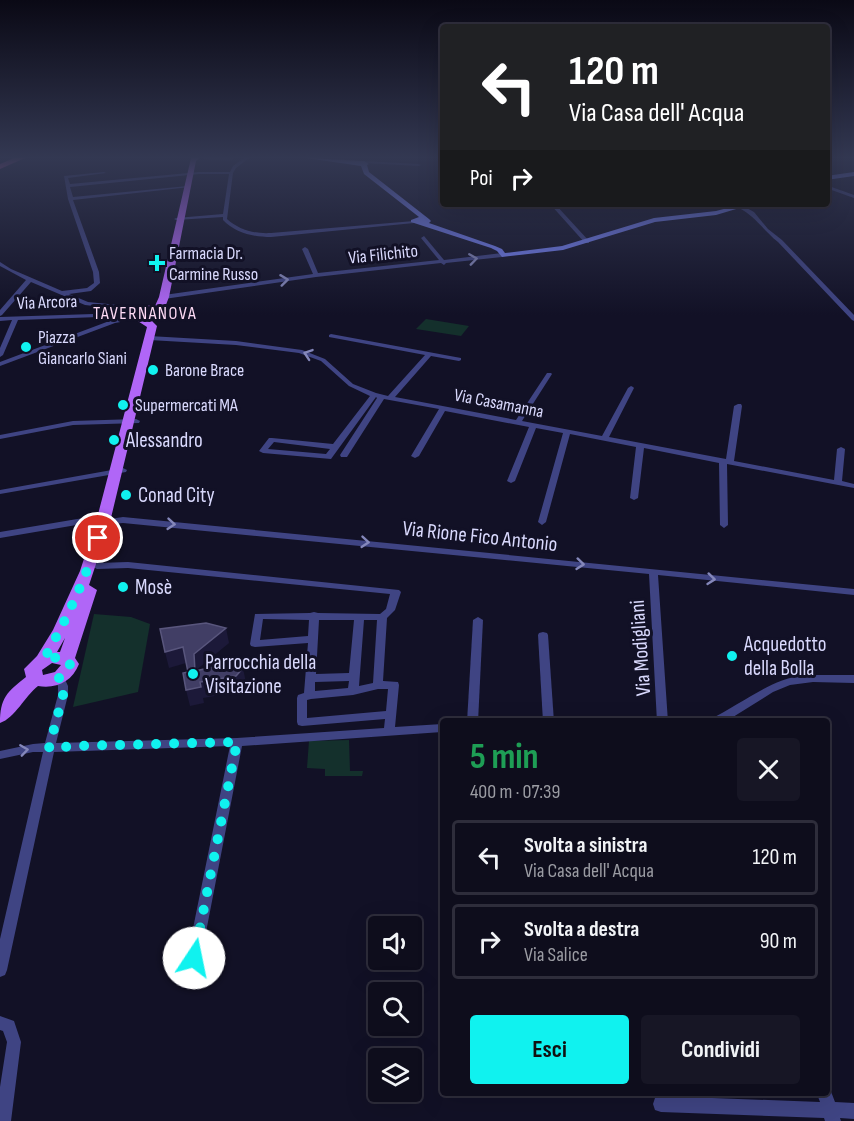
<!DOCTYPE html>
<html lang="it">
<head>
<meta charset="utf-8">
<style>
  body { margin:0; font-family:"Sofia Sans Condensed",sans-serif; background:#171625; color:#f1f3f6; height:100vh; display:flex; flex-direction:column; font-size:22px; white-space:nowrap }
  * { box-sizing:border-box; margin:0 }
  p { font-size:20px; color:#9b9ca3 }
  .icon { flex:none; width:33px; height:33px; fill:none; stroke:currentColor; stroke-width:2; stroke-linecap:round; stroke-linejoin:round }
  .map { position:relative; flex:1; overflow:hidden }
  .details { position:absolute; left:440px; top:718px; width:390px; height:378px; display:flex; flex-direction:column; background:#0e0d1c; border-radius:6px; box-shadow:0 6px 24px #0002,0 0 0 2px #2e2d3b }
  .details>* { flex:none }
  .top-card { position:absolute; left:440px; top:24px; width:390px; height:183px; border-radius:6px; box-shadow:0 6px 24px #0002,0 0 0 2px #2e2d3b; background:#202124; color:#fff; overflow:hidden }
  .controls { position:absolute; left:368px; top:916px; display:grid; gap:12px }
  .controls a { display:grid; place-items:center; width:54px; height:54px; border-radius:6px; background:#0e0d1c; box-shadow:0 6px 24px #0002,0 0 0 2px #2e2d3b; font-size:30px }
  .pin { position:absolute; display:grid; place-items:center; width:51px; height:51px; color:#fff; margin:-26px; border:3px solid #fff; border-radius:50%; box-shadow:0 2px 6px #0007 }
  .me { position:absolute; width:66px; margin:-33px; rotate:11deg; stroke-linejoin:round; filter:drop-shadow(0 0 4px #0008) }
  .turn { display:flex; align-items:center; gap:21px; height:126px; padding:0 30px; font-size:27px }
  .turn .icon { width:78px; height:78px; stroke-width:2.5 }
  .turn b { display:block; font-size:42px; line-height:51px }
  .then { display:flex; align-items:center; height:57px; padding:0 30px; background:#0003; gap:12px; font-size:22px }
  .round { display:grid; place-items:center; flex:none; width:63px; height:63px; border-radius:6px; background:#171625 }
  .headline { display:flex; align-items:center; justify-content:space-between; height:102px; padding:0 30px }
  h1 { font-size:36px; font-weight:700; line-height:45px; color:#1e9e55 }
  .cta { display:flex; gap:12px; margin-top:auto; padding:12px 30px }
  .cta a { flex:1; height:69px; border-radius:6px; background:#10f2ef; color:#111; font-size:24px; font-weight:700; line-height:69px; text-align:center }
  .cta a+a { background:#171625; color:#f1f3f6 }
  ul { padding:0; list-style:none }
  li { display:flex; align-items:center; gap:18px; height:75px; margin:0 12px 9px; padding:0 18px; border:3px solid #2e2d3b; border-radius:6px }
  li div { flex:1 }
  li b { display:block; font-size:22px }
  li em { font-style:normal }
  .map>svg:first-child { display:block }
</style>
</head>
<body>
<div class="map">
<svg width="854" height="1121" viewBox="0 0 854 1121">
  <rect width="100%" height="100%" fill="#121126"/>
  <!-- green -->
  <g fill="#14302c">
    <polygon points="426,319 469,326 461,336 416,329"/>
    <polygon points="94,614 131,617 150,624 138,692 73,707"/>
    <polygon points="349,740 350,771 363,771 362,776 325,776 325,769 307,768 309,741"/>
  </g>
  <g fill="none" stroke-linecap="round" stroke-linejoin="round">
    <!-- street -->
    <g fill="#3f4483" fill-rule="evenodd">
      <path d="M 244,158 L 249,158 L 236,168 L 233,173 L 227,219 C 239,230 255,234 271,233 L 414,221 L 416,222 L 414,223 L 271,237 C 254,237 235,233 223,220 L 223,217 L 176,220 L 174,219 L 176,218 L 223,214 L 229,174 L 199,174 L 70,187 L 73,197 L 188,186 L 190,187 L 73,200 L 99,272 L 100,283 L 91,291 L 69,294 L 88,302 L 138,307 L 141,309 L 138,311 L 85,305 L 31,282 L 2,315 L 0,316 L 0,310 L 26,280 L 0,266 L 0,262 L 11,269 L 62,291 L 87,288 L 94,283 L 93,272 L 68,199 L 64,176 L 104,172 L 106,173 L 68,178 L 70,184 L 199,172 L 230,172 L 233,166 Z"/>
      <polygon points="364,161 419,164 421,165 419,166 363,163"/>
      <polygon points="826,185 854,195 854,198 826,188"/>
      <polygon points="550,204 555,204 589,241 589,243 585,243"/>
      <path d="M 739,206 L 743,206 L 754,212 L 768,229 L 782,240 L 854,315 L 854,321 L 852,320 L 778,242 C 764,231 755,216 739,208 Z"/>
      <polygon points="424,236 444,260 502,253 505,255 502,257 446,263 444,265 441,263 316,277 164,299 161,297 164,295 313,274 302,249 305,247 308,249 318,273 439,260 421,238"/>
      <polygon points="124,313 126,314 126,316 18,320 3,355 0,357 0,348 12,320 0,321 0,317"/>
      <polygon points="140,315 143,317 142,318 115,323 0,366 0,362 112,320"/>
      <path d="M 331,334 L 461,358 L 461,360 L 459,361 L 431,356 L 395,397 L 516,420 L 547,373 L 551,373 L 552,374 L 522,421 L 602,436 L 628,388 L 631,386 L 633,387 L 634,388 L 609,437 L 726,459 L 734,406 L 738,404 L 741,404 L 742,406 L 734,461 L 834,480 L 837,449 L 841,447 L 845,449 L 842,481 L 854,484 L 854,488 L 727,464 L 728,525 L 724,528 L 720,525 L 719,463 L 644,448 L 638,498 L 634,500 L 630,498 L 636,447 L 570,434 L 546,522 L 542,525 L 538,522 L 563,433 L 536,428 L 515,481 L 511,483 L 507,481 L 529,427 L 445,411 L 419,456 L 415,458 L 411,456 L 439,409 L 384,399 L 347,457 L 341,457 L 340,455 L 377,398 L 376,397 L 331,459 L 263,453 L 259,451 L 269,438 L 272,438 L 333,444 L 370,396 L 349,386 L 321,361 L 299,353 L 236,345 L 149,340 L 146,338 L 149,336 L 236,341 L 302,350 L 325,359 L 353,384 L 376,393 L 388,396 L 425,355 L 329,337 L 329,335 ZM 274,442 L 330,449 L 326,454 L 268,449 Z"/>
      <polygon points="136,419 140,421 139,423 73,425 0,439 0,435 73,421"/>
      <polygon points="123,468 127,470 126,472 0,494 0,490"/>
      <polygon points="107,514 110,515 111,517 110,519 123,517 854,589 854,595 658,575 668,722 657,722 649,574 123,523 103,525 100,524 100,521 0,538 0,532"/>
      <path d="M 128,562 L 399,590 L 401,592 L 395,610 L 387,618 L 383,681 L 398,682 L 399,685 L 395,727 L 442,724 L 442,732 L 242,746 L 201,958 L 199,963 L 194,964 L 189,963 L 187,958 L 230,746 L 54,752 L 7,970 L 5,975 L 0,977 L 0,939 L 43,752 L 33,752 L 0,759 L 0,751 L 33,744 L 45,743 L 58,695 L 58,686 L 54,678 L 55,675 L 63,675 L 68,686 L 68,695 L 56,743 L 237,738 L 384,728 L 385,719 L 302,726 L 298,725 L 297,722 L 297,698 L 298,695 L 304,693 L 308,643 L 255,647 L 251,646 L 250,644 L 255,614 L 310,613 L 314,612 L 318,613 L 380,614 L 386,609 L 390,594 L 128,568 L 97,569 L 92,566 L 97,563 ZM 263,619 L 309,620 L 308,636 L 260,640 ZM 319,620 L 354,620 L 349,673 L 316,674 ZM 364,620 L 377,620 L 373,683 L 359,686 ZM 349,681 L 348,688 L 315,691 L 315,682 ZM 378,689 L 388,689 L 386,711 L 307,718 L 307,700 L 311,699 L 353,695 Z"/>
      <polygon points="478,617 483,620 478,722 467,722 473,620"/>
      <polygon points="543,632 547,633 548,635 554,722 543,722 538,635 539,633"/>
      <path d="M 804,675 L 854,675 L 854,683 L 813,682 L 790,685 L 773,692 L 725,722 L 709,722 L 710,719 C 742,704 768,680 804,675 Z"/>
      <polygon points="0,1016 14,1021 21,1042 11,1121 0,1121 0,1087 7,1042 3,1031 0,1030"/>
      <polygon points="826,1087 830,1089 835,1102 854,1103 854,1119 840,1118 841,1121 825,1121 824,1118 661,1112 655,1110 653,1104 655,1098 661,1096 820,1102 817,1094 826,1094"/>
    </g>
    <!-- secondary -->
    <g fill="#7581f7" fill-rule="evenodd">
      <polygon points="306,158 364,161 369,164 367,165 369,172 429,219 431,221 429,223 495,246 502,249 505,253 562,246 654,218 716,211 743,204 753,204 716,215 655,222 563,250 502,257 497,251 491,248 411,222 411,220 419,217 364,174 361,166"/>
      <polygon points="854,172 854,176 826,180 826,176"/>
    </g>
    <!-- primary -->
    <path fill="#b066f7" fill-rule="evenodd" d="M 191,158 L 199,158 L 196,161 L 169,297 L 162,315 L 150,319 L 157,326 L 110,522 L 89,585 L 97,590 L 75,658 L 79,664 C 72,682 56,689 38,686 C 25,696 15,718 0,723 C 0,698 7,692 26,677 L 24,669 L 37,656 L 53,630 L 80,571 L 96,522 L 147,327 L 127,314 C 134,305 144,304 155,306 L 159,297 ZM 147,310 L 153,311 L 143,315 L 139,313 ZM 65,638 L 60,652 L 57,652 ZM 52,663 L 61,665 L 55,672 L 43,675 L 42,670 Z"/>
    <!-- highway -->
    <polygon fill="#f65ab7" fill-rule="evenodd" points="14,158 25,158 0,169 0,164"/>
  </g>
  <!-- wall -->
  <polygon fill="#2f2b53" points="204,158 235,158 229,161 204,159"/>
  <!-- shaded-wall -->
  <g fill="#1c1939">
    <polygon points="226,628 229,643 195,671 194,654"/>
    <polygon points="183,647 186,663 169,668 165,652"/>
    <polygon points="243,668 246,683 238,692 203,698 204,703 190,706 186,690 200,682"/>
  </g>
  <!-- building -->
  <polygon fill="#413e65" stroke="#59567d" stroke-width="1.5" points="206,623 226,628 194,654 195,671 236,662 243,668 236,676 200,682 201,687 186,690 183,673 188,672 183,647 165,652 160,629"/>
  <!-- one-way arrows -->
  <defs><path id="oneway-chevron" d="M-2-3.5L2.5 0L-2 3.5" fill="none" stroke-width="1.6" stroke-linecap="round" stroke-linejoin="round" transform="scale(1.5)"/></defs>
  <g stroke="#8487ba">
    <use href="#oneway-chevron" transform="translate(473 259) rotate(-8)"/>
    <use href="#oneway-chevron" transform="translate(284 280) rotate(-7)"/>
    <use href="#oneway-chevron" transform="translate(308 354) rotate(-161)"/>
    <use href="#oneway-chevron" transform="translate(171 524) rotate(5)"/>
    <use href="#oneway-chevron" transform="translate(365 542) rotate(5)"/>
    <use href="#oneway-chevron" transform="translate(580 564) rotate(6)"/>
    <use href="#oneway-chevron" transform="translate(711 579) rotate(6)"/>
    <use href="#oneway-chevron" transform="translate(24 750) rotate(-8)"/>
  </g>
  <!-- sky -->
  <linearGradient id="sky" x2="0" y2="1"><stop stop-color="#0a0915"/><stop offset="0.5" stop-color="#333852"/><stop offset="1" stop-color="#333852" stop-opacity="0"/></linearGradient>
  <rect width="854" height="315" fill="url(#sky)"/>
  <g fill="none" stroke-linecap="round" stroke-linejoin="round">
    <!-- route -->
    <path stroke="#10f2ef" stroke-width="10" stroke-dasharray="0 18" d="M 98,538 C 85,581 66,620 44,659 L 62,657 L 70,664 L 67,672 L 59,678 L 63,686 L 63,695 L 49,748 L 75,746 L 237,742 L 194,958"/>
  </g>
  <!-- markers -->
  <g fill="#10f2ef" stroke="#121126" stroke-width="2">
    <path d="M154 254h6v6h6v6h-6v6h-6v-6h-6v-6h6z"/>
    <circle cx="26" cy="347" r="6"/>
    <circle cx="153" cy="370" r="6"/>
    <circle cx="123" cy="405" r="6"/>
    <circle cx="114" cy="440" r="6"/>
    <circle cx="126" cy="495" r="6"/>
    <circle cx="123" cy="587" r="6"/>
    <circle cx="732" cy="656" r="6"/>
    <circle cx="193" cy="674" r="6"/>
  </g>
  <g text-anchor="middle" stroke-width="6" stroke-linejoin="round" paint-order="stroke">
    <!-- far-poi labels -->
    <g font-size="18" fill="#d9d9fd" stroke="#121126" text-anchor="start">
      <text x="169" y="259">Farmacia Dr.<tspan x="169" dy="21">Carmine Russo</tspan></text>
      <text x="38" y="343">Piazza<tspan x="38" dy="21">Giancarlo Siani</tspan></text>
      <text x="165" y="376">Barone Brace</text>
      <text x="135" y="411">Supermercati MA</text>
    </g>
    <!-- far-street labels -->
    <g font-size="18" fill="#d9d9fd" stroke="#121126">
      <text transform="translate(383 254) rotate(-6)" y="6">Via Filichito</text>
      <text transform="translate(47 302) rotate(-2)" y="6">Via Arcora</text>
      <text transform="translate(499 403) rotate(11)" y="6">Via Casamanna</text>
    </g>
    <!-- far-neighbourhood labels -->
    <g font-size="18" letter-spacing="1.5" fill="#fddaf4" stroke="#121126">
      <text x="145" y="319">TAVERNANOVA</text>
    </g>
    <!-- poi labels -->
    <g font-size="21" fill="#d9d9fd" stroke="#121126" text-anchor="start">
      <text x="126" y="447">Alessandro</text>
      <text x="138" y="502">Conad City</text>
      <text x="135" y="594">Mosè</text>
      <text x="744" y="651">Acquedotto<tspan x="744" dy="24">della Bolla</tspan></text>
      <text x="205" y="669">Parrocchia della<tspan x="205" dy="24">Visitazione</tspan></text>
    </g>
    <!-- street labels -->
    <g font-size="21" fill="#d9d9fd" stroke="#121126">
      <text transform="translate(480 536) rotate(6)" y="7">Via Rione Fico Antonio</text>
      <text transform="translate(640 648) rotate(-94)" y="7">Via Modigliani</text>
    </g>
  </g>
</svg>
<div class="controls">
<a><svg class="icon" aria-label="sound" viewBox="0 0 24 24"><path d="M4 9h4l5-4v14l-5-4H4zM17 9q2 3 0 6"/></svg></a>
<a><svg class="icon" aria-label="search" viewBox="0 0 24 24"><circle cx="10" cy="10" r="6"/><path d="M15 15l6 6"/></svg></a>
<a><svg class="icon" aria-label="layers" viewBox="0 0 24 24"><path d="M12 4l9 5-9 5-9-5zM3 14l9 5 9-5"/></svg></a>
</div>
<div class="pin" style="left:98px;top:538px;background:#d93025"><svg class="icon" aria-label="arrive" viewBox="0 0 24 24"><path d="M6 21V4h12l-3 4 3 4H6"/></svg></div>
<svg class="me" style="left:194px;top:958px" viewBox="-20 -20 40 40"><circle r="19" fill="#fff"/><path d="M0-13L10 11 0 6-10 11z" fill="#10f2ef"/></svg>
<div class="top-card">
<div class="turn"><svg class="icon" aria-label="left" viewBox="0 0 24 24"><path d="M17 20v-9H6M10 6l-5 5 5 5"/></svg><div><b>120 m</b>Via Casa dell' Acqua</div></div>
<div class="then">Poi<svg class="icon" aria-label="right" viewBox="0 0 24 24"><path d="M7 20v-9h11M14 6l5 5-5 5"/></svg></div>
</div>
<section class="details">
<div class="headline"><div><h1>5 min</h1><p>400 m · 07:39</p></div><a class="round"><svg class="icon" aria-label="close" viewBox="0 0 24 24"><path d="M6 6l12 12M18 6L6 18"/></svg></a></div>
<ul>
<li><svg class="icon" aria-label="left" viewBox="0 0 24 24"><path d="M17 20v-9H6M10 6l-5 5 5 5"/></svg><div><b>Svolta a sinistra</b><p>Via Casa dell' Acqua</p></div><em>120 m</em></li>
<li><svg class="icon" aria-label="right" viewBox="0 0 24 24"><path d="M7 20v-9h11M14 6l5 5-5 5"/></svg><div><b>Svolta a destra</b><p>Via Salice</p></div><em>90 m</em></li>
</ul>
<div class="cta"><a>Esci</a><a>Condividi</a></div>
</section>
</div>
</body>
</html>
